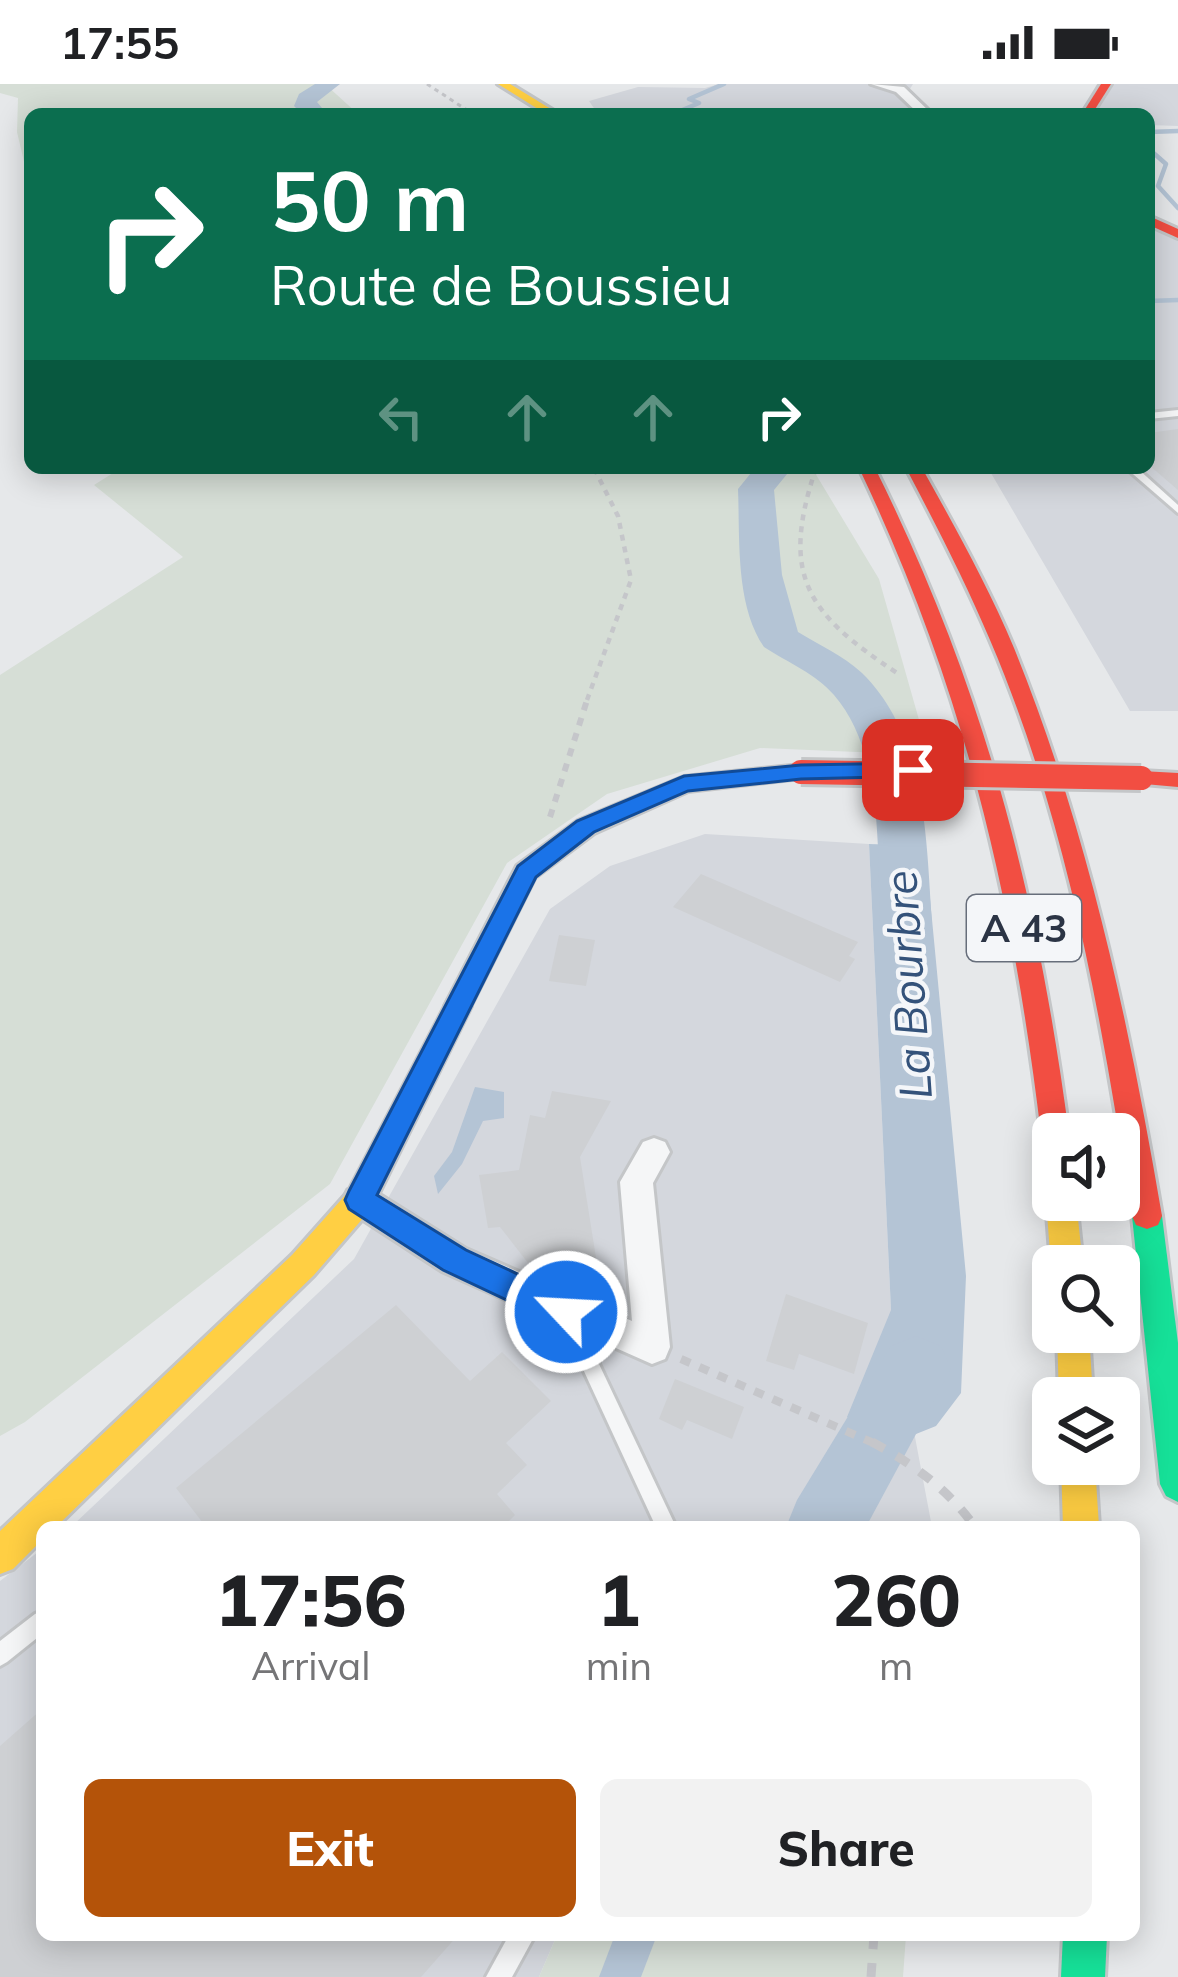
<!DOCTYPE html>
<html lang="en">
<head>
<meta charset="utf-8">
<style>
  body { margin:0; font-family:Mulish,sans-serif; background:#f2f2f2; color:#202124; height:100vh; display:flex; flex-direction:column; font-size:45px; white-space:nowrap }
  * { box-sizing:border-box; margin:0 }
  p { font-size:39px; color:#757577 }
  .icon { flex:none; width:66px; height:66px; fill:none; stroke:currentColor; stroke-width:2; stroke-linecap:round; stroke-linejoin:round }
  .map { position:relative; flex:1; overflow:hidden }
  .panel { position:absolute; left:36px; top:1437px; width:1104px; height:420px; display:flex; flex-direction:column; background:#fff; border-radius:18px; box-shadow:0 6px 30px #0003 }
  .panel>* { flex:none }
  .top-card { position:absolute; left:24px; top:24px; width:1131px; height:366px; border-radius:18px; box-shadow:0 6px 30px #0003; background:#0b6e4f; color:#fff; overflow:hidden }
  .fabs { position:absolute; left:1032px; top:1029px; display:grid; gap:24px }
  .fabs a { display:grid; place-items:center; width:108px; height:108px; border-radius:18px; background:#fff; box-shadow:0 6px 30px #0003; font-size:60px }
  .pin { position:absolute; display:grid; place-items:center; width:102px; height:102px; color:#fff; margin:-51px; border-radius:24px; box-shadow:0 6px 18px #0006 }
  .me { position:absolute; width:132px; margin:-66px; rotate:295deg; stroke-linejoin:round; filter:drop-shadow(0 0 9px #0008) }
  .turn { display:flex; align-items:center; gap:42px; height:252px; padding:0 48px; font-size:54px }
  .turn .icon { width:156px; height:156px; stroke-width:2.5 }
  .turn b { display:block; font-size:84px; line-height:102px }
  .lanes { display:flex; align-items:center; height:114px; padding:0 48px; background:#0003; justify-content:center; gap:60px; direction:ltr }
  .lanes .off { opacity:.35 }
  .eta { display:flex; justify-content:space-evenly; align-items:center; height:204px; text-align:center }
  .eta b { font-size:72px; font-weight:800; line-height:84px }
  .primary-button { display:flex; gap:24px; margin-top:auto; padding:24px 48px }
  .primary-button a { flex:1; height:138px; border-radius:18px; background:#b45309; color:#fff; font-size:48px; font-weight:800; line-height:138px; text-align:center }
  .primary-button a+a { background:#f2f2f2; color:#202124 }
  .status { display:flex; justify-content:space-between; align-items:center; height:84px; padding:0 60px; background:#fff; direction:ltr }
  .status svg { height:33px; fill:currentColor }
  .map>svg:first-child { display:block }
</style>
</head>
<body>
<div class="status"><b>17:55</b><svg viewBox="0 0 49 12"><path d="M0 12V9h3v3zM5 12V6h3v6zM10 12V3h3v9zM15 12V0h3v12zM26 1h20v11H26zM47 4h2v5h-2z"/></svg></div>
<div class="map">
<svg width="1178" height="1893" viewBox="0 0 1178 1893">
  <rect width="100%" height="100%" fill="#e6e8ea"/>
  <!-- built -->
  <g fill="#d4d7dd">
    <polygon points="719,0 913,0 908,8 937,30 598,30 589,17 638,3 705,4"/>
    <polygon points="1097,0 1178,0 1178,42 1149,41 1149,30 1080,30"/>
    <polygon points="1149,137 1178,153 1178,627 1130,627 988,384 1149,384"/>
    <polygon points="705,750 869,760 891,1226 932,1443 71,1443 354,1175 550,825 610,782"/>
    <polygon points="42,1465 42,1851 557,1851 539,1893 0,1893 0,1497"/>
  </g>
  <!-- green -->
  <g fill="#d6ded6">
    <polygon points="0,0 325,0 358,30 30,30 30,103 17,48 18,14 0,9"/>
    <polygon points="121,384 812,384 879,495 929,671 760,664 607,710 507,779 330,1100 25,1338 0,1352 0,591 183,473 94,401"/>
    <polygon points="557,1851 906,1851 903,1893 539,1893"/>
  </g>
  <!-- water -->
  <g fill="#b4c4d5">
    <polygon points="869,760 925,762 966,1192 961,1309 936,1342 891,1360 847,1333 891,1226"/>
    <polygon points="475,1003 504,1008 504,1034 483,1037 462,1080 438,1110 434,1092 452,1068"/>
    <polygon points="844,1360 854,1388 878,1381 844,1443 802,1443"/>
    <polygon points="615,1851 657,1851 641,1893 599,1893"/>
  </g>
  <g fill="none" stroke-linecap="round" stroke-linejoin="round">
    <!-- stream -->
    <g stroke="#b4c4d5" stroke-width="4.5">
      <polyline points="673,30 699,19 689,15 724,0"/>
      <polyline points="1149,48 1178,47"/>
      <polyline points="1149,65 1166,80 1158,102 1178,124"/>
      <polyline points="1149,217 1178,216"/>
    </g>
    <!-- river -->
    <g fill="#b4c4d5" fill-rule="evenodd">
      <polygon points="315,0 340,0 317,18 327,30 302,30 294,22 299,10"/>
      <path d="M 755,384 L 792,384 L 774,406 L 782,491 L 798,548 C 819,561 844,572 862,589 C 927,653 926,754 932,839 L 925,853 L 906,858 L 887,853 L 880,839 C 877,767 884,669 834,611 C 816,590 787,578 764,563 C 735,521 740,454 738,405 Z"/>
      <polygon points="916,1252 941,1262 951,1285 866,1443 786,1443 797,1416 891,1262"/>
    </g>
  </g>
  <!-- building -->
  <g fill="#ced0d3">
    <polygon points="1178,345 1178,406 1149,381 1149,349"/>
    <polygon points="701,790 858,858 849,872 855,875 840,898 673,823"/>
    <polygon points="559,851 595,856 586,902 549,897"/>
    <polygon points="552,1007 611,1017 580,1073 597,1180 616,1193 625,1206 626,1215 613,1224 601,1219 578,1189 555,1191 541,1172 528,1179 500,1143 488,1144 479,1091 519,1086 530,1031 545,1034"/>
    <polygon points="786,1210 868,1239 854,1290 799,1270 794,1286 766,1277"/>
    <polygon points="396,1221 470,1297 502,1268 551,1317 506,1359 527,1381 497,1410 515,1431 503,1443 206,1443 176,1404"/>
    <polygon points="675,1295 744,1323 732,1355 687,1336 682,1346 659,1335"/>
    <polygon points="42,1625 42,1851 458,1851 421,1893 0,1893 0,1662"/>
  </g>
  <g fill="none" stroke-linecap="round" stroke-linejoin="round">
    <defs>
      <g id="lane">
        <polygon points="1178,326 1178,332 1149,335 1149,329"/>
        <polygon points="1126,384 1137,384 1178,421 1178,429"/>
        <polygon points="567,1223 573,1225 676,1443 656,1443 558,1231 561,1225"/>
        <polygon points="42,1527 42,1550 7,1578 0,1582 0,1557 35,1530"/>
        <polygon points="509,1851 535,1851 512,1893 486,1893"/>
      </g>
      <g id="street">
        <polygon points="871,0 904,3 932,30 919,30 896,8"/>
        <polygon points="654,1054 665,1058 670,1068 653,1099 670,1263 665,1275 652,1280 442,1187 348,1126 343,1116 348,1106 360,1102 372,1106 466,1165 632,1237 620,1098 643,1058"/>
      </g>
      <g id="fast">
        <polygon points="801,681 812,688 809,693 688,707 594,749 535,793 467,929 449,929 445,922 517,782 578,737 684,693"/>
        <polygon points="1147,1119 1158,1123 1162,1132 1178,1259 1178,1418 1166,1412 1160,1400 1132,1132 1136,1123"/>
        <polygon points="1063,1851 1107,1851 1105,1893 1061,1893"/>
      </g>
      <g id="slow">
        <polygon points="498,0 510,0 559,30 546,30"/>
        <polygon points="458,912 471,922 371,1125 314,1191 56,1443 42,1443 42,1456 13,1485 0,1490 0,1447 292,1171 349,1107 449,915"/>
        <polygon points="1053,1106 1053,1116 1076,1116 1083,1182 1053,1182 1053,1185 1051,1182 1046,1116"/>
        <polygon points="1057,1248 1089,1248 1093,1314 1059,1314"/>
        <polygon points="1061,1380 1095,1380 1099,1443 1063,1443"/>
      </g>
      <g id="jam">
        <polygon points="1101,0 1111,0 1092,30 1082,30"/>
        <polygon points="1149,132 1178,145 1178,154 1149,141"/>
        <path d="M 859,384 L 875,384 C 984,603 1037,808 1069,1050 L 1053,1050 L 1053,1061 L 1045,1058 L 1041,1050 C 1012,809 964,604 859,384 Z"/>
        <path d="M 906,384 L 922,384 C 955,443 988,502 1014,564 C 1088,747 1129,938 1162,1132 L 1158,1141 L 1147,1145 L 1136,1141 L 1132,1132 C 1102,937 1068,738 990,556 C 965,497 936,441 906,384 Z"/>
        <polygon points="1141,687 1178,689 1178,703 1133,699 1133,689"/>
      </g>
    </defs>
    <!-- lane casing -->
    <use href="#lane" stroke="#c4c6c8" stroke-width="6"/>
    <!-- street casing -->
    <use href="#street" stroke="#c4c6c8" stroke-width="6"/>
    <!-- fast casing -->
    <use href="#fast" stroke="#c4c6c8" stroke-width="6"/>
    <!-- slow casing -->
    <use href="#slow" stroke="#c4c6c8" stroke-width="6"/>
    <!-- jam casing -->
    <use href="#jam" stroke="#c4c6c8" stroke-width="6"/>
    <!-- path-far4 -->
    <polyline stroke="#c5c6ca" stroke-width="3" stroke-dasharray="4.5 4.5" stroke-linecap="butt" points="427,0 473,30"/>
    <!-- path-far3 -->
    <g stroke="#c5c6ca" stroke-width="4.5" stroke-dasharray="6 6" stroke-linecap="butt">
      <path d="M 816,384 C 780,491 806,529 897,589"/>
      <polyline points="587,616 631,496 618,432 594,384"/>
    </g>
    <!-- path-far2 -->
    <polyline stroke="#c5c6ca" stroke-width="6" stroke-dasharray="8 8" stroke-linecap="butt" points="550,733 588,613"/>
    <!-- path-far1 -->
    <polyline stroke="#c5c6ca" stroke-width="8" stroke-dasharray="10 10" stroke-linecap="butt" points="681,1275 878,1361"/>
    <!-- path -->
    <g stroke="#c5c6ca" stroke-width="9" stroke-dasharray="14 14" stroke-linecap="butt">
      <path d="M 872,1358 C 913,1380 948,1405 975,1443"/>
      <polyline points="871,1893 874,1851"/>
    </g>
    <!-- lane -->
    <use href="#lane" fill="#f5f6f7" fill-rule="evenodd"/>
    <!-- street -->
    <use href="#street" fill="#f5f6f7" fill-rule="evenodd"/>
    <!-- fast -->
    <use href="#fast" fill="#16e098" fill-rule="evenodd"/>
    <!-- slow -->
    <use href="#slow" fill="#ffcf43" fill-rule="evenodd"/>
    <!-- jam -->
    <use href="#jam" fill="#f24e42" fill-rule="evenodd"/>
    <defs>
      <polyline id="jam-bridge" points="801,688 1141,694"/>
    </defs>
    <!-- jam-bridge casing -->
    <use href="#jam-bridge" stroke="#c4c6c8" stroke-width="30" stroke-linecap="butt"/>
    <!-- jam-bridge -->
    <use href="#jam-bridge" stroke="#f24e42" stroke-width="24"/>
  </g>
  <!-- route -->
  <polygon fill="#1a73e8" stroke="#114b97" stroke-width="3" points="913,679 921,681 921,692 801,695 688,707 594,748 536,793 377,1111 466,1166 578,1218 582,1228 578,1239 566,1243 555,1239 443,1186 349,1125 345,1116 349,1107 518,782 577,737 684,692 801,681"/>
  <g text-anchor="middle" stroke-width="9" stroke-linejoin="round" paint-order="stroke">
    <!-- shield labels -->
    <rect fill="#f4f6f9" stroke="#676e7b" stroke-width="3" x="967" y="811" width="114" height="66" rx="9"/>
    <g font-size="39" font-weight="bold" fill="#2b3445">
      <text x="1024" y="858">A 43</text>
    </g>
    <!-- water labels -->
    <g font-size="45" font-style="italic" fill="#34527a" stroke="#f4f6f9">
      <text transform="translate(908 901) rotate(-94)" y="16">La Bourbre</text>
    </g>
  </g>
</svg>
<div class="fabs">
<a><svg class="icon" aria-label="sound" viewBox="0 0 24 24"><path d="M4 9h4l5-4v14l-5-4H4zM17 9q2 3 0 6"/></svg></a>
<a><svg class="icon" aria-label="search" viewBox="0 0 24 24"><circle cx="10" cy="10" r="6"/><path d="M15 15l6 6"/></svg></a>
<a><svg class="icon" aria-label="layers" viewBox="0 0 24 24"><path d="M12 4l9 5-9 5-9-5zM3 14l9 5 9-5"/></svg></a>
</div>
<div class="pin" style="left:913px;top:686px;background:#d93025"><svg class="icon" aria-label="arrive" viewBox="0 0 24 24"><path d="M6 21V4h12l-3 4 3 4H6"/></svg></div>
<svg class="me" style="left:566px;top:1228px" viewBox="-20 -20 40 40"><circle r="17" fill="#1a73e8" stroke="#fff" stroke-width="3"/><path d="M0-11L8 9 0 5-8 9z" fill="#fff"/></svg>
<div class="top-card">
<div class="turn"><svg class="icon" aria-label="right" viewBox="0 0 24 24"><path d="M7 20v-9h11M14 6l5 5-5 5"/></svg><div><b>50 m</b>Route de Boussieu</div></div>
<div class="lanes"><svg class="icon off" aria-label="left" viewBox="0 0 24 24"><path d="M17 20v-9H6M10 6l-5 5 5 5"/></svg><svg class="icon off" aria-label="ahead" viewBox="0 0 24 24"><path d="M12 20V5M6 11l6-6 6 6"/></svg><svg class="icon off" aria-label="ahead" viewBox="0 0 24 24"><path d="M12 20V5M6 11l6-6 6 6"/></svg><svg class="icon" aria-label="right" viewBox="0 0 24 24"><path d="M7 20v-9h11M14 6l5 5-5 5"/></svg></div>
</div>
<section class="panel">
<div class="eta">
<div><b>17:56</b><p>Arrival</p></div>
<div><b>1</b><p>min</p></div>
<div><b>260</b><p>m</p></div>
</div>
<div class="primary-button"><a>Exit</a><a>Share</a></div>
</section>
</div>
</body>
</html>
